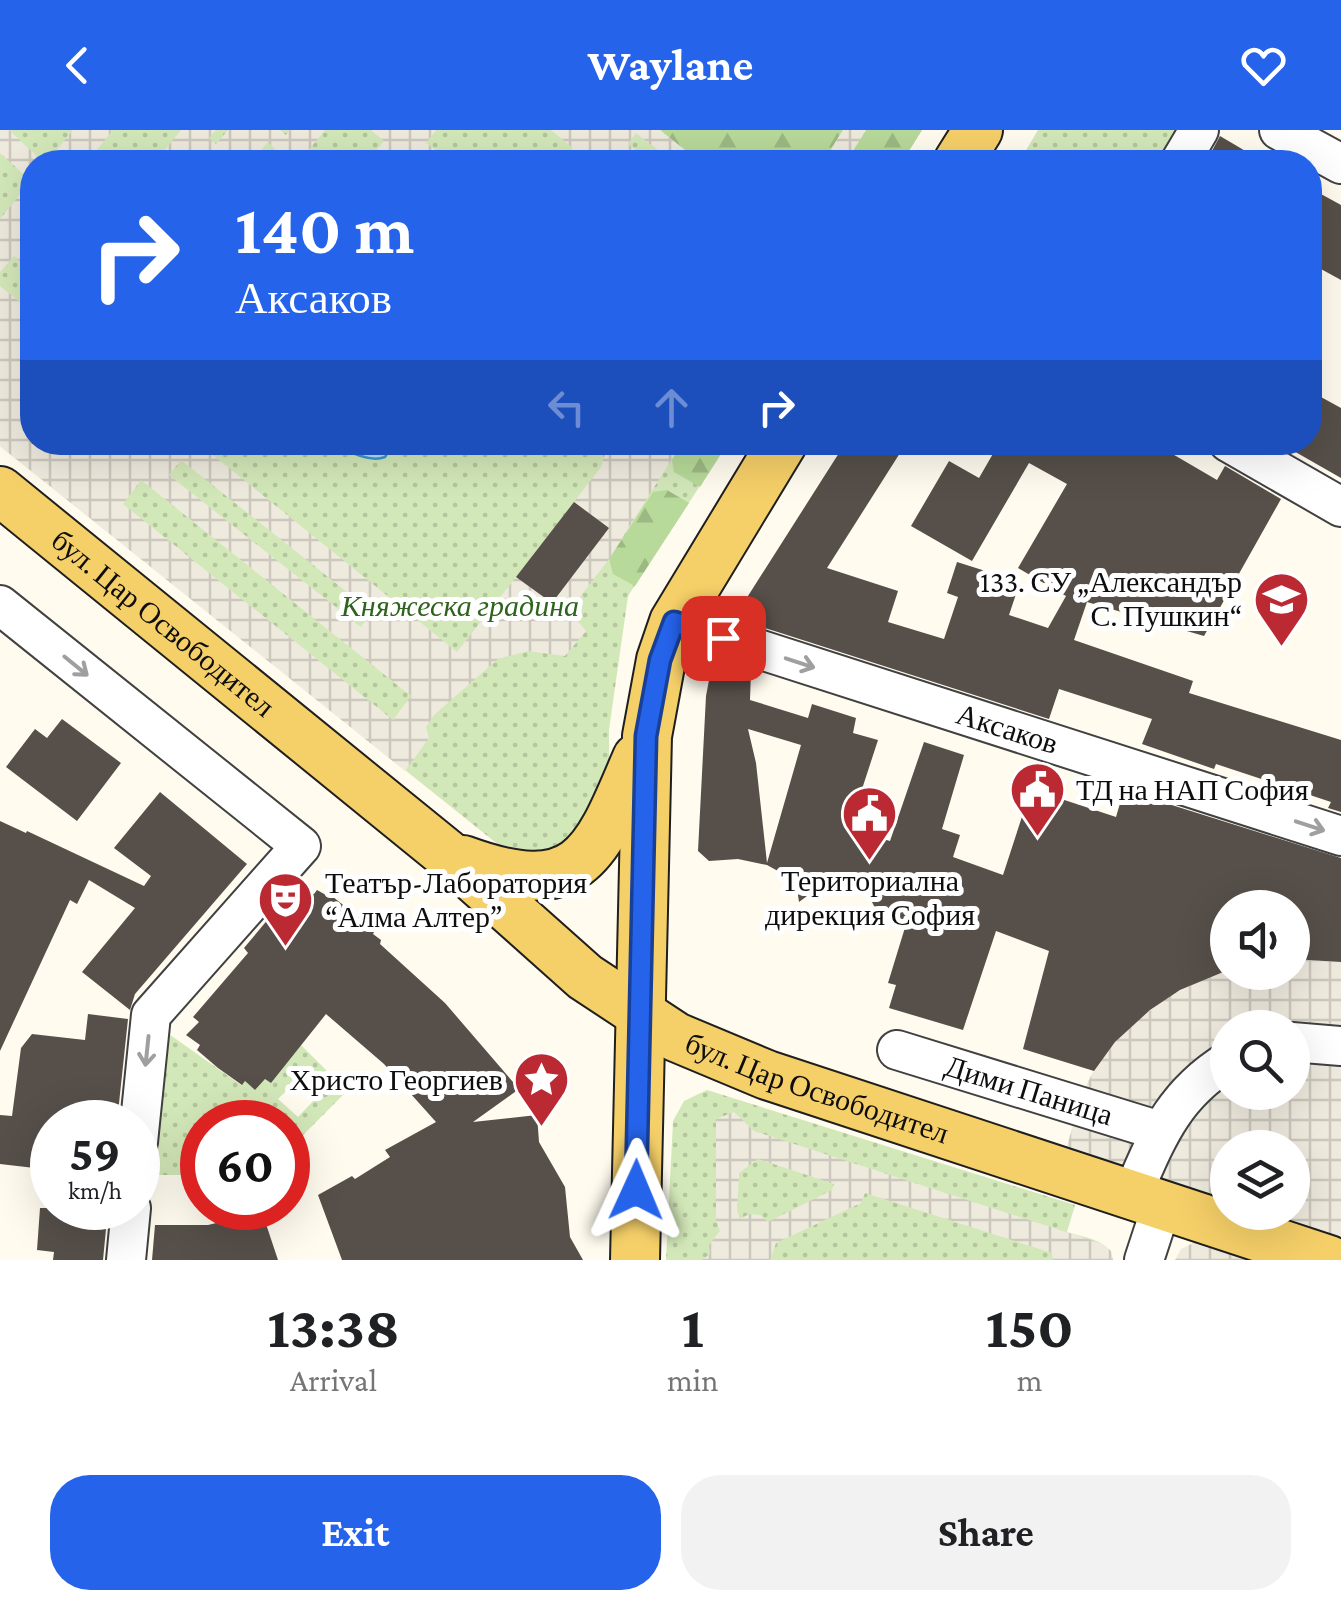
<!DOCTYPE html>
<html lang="en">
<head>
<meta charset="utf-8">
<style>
  body { margin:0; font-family:"Crimson Pro",serif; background:#f2f2f2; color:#202124; height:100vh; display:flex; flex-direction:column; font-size:38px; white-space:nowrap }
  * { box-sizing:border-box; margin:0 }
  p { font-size:32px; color:#757577 }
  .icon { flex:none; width:55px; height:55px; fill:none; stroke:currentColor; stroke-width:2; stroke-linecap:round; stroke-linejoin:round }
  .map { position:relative; height:1130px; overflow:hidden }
  .details { display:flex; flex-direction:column; background:#fff; flex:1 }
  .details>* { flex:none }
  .top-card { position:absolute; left:20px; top:20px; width:1302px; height:305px; border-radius:40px; box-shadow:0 10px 40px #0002; background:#2563eb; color:#fff; overflow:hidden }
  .buttons { position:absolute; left:1210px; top:760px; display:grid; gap:20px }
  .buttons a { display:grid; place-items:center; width:100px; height:100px; border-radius:50%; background:#fff; box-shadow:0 10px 40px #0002; font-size:50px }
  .speed { position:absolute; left:30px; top:970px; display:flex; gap:20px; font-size:50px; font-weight:700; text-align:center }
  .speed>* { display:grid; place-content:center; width:130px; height:130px; border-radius:50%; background:#fff; box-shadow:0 10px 40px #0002; line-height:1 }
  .speed small { font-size:25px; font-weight:400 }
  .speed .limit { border:15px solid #d22; background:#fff; color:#111 }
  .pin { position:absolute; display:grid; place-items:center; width:85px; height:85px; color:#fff; margin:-42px; border-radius:20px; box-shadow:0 5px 15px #0006 }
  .me { position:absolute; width:110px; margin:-55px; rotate:1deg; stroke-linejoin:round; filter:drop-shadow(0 0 8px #0008) }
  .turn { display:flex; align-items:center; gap:35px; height:210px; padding:0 50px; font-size:45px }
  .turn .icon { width:130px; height:130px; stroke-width:2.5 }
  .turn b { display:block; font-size:70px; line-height:85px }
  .lanes { display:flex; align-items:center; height:95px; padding:0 50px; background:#0003; justify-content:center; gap:50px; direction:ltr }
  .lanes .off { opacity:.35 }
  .eta { display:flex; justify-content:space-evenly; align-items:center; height:170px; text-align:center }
  .eta b { font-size:60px; font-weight:700; line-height:70px }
  .primary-button { display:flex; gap:20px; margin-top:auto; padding:20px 50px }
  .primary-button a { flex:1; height:115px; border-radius:40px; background:#2563eb; color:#fff; font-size:40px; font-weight:700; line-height:115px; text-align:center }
  .primary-button a+a { background:#f2f2f2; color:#202124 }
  header { display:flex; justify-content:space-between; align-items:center; height:130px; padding:0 50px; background:#2563eb; color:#fff; font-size:45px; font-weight:700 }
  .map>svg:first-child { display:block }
</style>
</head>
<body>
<header><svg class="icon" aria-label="back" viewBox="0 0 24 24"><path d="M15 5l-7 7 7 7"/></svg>Waylane<svg class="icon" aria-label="heart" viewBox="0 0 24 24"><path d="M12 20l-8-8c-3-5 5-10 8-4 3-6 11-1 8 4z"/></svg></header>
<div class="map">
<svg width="1341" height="1130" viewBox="0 0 1341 1130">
  <defs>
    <pattern id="green-dots" width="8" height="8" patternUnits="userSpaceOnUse" patternTransform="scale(2.5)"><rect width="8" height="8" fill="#d3e8b9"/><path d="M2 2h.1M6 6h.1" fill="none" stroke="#b4c69e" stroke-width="1.8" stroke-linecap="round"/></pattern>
    <pattern id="forest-firs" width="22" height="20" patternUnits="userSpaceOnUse" patternTransform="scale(2.5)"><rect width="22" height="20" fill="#b7d999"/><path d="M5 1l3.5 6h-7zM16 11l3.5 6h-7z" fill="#9cb983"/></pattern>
    <pattern id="plaza-grid" width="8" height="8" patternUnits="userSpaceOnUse" patternTransform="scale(2.5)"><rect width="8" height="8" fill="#efeade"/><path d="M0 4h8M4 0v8" fill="none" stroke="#ccc8bd"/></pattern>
    <pattern id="water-rules" width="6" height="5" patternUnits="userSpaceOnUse" patternTransform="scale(2.5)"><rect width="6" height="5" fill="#b5def5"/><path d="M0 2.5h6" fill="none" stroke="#9abdd1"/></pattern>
  </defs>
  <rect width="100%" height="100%" fill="#fffbef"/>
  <!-- green -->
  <g fill="url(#green-dots)" fill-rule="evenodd">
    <polygon points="0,0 922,0 902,32 32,32 32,312 728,313 628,466 609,600 609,656 574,722 520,726 500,716 0,316"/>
    <polygon points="1038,0 1194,0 1174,32 1019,32"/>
    <path d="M 166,902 L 241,955 L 245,951 L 255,960 L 265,949 L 270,952 L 301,915 L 347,961 L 288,1020 L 288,992 L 202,992 L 202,1045 L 154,1045 ZM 296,951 L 315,969 L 298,987 L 278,969 Z"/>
    <path d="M 707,960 L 1075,1075 L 1067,1102 C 1085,1108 1109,1109 1113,1130 L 666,1130 L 673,991 L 684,971 Z"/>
  </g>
  <!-- forest -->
  <g fill="url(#forest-firs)">
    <polygon points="660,0 843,0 823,32 700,32"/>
    <polygon points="866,0 922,0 902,32 846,32"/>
    <polygon points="682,313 728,313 700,357 674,342 672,330"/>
    <polygon points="667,360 689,373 635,456 613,444 609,429 653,362"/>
  </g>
  <!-- plaza -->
  <g fill="url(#plaza-grid)" fill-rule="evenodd">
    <polygon points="0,0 9,0 43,32 32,32 32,141 14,126 0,142 0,89 31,51 0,23"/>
    <polygon points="73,0 113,0 87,32 47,32"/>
    <polygon points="181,0 216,0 209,8 216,14 228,0 280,0 286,5 290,0 325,0 299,32 263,32 275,19 268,12 251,32 202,32 207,26 200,20 189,32 155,32"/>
    <polygon points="371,0 436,0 426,13 452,32 367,32 384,11"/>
    <polygon points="551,0 660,0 700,32 673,32 636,3 628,14 651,32 623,32 609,22 599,32 561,32 573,18"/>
    <polygon points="843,0 866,0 846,32 823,32"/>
    <path d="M 32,144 L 32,312 L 198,313 L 457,522 L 516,447 L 552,472 L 609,398 L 574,372 L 601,337 L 605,324 L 600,313 L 682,313 L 609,429 L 576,472 L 571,483 L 586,501 L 565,526 L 528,521 L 498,529 L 434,585 L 426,597 L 429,608 L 405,641 L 0,316 L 0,156 L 25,176 L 31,168 L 20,160 ZM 181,330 L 372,482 L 361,497 L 169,345 ZM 141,350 L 411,566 L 393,590 L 123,374 Z"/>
    <path d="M 1293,829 L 1341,832 L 1341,1108 L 1266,1083 L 1292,1082 L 1292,1018 L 1228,1018 L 1227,1070 L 1067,1016 L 1082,964 L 1094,940 L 1115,912 L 1140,888 L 1170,866 L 1208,847 L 1227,840 L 1292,842 ZM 1228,898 L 1292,898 L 1292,962 L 1228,962 Z"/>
    <path d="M 734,982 L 754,1001 L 1103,1114 L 1111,1121 L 1113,1130 L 1053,1130 L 1052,1123 L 865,1063 L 861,1073 L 776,1113 L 770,1130 L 702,1130 L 710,1124 L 709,1115 L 720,1101 L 716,1090 L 716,989 ZM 758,1029 L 834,1054 L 832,1060 L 768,1092 L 760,1085 L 749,1084 L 740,1089 L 737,1081 L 739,1043 Z"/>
    <polygon points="1195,1112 1203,1112 1258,1130 1175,1130 1181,1119"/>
  </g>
  <!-- water -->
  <path fill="url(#water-rules)" stroke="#3d96ca" stroke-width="2.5" d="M 341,313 L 388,313 L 389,320 L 385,327 C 372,332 348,324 341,313 Z"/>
  <!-- building -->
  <g fill="#564f4a" fill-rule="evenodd">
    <polygon points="1220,6 1264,32 1206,32"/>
    <polygon points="1310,58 1341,75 1341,150 1310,133"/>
    <polygon points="1310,261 1341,278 1341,348 1278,312 1310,312"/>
    <polygon points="846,312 907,312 827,438 898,461 888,492 944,509 958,467 947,463 957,432 1020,452 1009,485 1048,498 1066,466 1018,438 1067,354 1029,333 972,431 911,396 949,331 979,348 998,315 992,312 1152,312 1217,350 1225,336 1281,369 1204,506 1087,472 1074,510 1193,551 1189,563 1341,610 1341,682 1328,678 1331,672 1216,634 1214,639 1142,614 1152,589 1059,559 1049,589 734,488"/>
    <polygon points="574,372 609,398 552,473 516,447"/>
    <path d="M 713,529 L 751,540 L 750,570 L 808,588 L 812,574 L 856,588 L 853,603 L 878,610 L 849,699 L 890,711 L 924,612 L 964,625 L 942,699 L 960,705 L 953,727 L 1003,745 L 1031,659 L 1116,687 L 1124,660 L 1341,728 L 1341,832 L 1292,829 L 1292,778 L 1228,778 L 1228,840 L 1180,860 L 1150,880 L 1115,912 L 1094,941 L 1023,919 L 1049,821 L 996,801 L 963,900 L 889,878 L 896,855 L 888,853 L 907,791 L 877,782 L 866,760 L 830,749 L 799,772 L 796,751 L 767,735 L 738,729 L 709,731 L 698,721 L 706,566 ZM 748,599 L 801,615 L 767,733 L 756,633 Z"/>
    <polygon points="62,589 121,633 77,691 6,637 35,599 47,608"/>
    <polygon points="160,662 247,734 135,864 130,880 82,842 135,778 89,750 77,774 70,770 0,921 0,691 26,703 27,701 144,756 151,746 114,718"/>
    <polygon points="299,757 314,764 317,760 326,765 328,763 375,800 373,804 381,810 380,814 445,873 519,959 473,992 537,985 539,1012 565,1057 570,1107 583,1130 342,1130 318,1065 352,1046 355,1049 390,1027 385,1020 436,992 384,934 326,884 271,953 265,949 255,960 245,951 242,955 218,938 197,920 200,915 186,905 199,892 193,887 248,823 244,818 290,763 293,764"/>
    <polygon points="88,884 128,889 117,992 52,992 52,1040 0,1034 0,985 12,986 21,918 32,904 85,910"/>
    <polygon points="40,1078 108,1078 103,1130 53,1130 54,1122 37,1120"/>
    <polygon points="262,1082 278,1130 152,1130 155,1095 208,1095"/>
  </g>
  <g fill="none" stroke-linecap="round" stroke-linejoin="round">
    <defs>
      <g id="minor">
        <polyline points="1279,0 1341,34"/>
        <polyline points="1180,32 1199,0"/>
        <polyline points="1228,312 1341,377"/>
        <polyline points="0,475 301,716 151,885 138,1012"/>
        <path id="s1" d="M 674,492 L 1341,706"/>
        <polyline points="1292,912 1341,916"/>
        <path id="s2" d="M 897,920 L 1160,1001"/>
        <path d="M 1132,1065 C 1157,1008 1172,966 1228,931"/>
        <polyline points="126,1130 131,1078"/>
        <polyline points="1144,1130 1162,1075"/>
      </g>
      <g id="major">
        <polyline points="958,32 978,0"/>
        <path id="s3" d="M 0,361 L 448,725 L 585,847 L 676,907 L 767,945 L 1329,1130"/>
        <path d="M 463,730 C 580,773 596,725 637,628"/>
        <polyline points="635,1130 647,606 661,530 674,492 783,312"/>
      </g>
    </defs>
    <!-- minor casing -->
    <use href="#minor" stroke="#414141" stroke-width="42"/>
    <!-- major casing -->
    <use href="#major" stroke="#1f1f1f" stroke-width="52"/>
    <!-- minor -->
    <use href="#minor" stroke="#fff" stroke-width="38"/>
    <!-- major -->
    <use href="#major" stroke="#f5cf68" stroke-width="48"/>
  </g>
  <!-- one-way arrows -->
  <defs><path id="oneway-shaft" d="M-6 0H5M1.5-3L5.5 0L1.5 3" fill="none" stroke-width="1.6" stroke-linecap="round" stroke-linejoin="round" transform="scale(2.5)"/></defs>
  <g stroke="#9f9f9f">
    <use href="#oneway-shaft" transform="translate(800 533) rotate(18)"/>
    <use href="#oneway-shaft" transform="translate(76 536) rotate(39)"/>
    <use href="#oneway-shaft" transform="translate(1310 696) rotate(18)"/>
    <use href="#oneway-shaft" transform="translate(147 921) rotate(96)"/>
  </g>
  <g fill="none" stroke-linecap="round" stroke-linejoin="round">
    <defs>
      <polyline id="route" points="636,1060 646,606 660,530 674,492 723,508"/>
    </defs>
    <!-- route casing -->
    <use href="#route" stroke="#184099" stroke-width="25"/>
    <!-- route -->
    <use href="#route" stroke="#2563eb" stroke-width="18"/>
  </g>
  <!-- icons -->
  <defs>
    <symbol id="school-pin" viewBox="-11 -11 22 30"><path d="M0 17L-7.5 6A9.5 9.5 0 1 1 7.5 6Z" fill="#bb2933" stroke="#fff"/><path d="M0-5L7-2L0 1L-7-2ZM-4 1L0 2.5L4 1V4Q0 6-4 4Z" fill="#fff"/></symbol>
    <symbol id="civic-pin" viewBox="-11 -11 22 30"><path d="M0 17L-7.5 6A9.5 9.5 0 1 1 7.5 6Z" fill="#bb2933" stroke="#fff"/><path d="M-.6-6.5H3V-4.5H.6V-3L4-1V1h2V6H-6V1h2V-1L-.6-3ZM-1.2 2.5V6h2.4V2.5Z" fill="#fff"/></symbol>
    <symbol id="theatre-pin" viewBox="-11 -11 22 30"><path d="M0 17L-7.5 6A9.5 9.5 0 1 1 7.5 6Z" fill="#bb2933" stroke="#fff"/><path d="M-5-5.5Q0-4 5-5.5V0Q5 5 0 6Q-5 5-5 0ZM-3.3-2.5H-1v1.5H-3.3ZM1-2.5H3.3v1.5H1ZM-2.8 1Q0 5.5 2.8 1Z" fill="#fff"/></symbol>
    <symbol id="sight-pin" viewBox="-11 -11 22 30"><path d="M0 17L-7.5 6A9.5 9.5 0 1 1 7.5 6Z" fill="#bb2933" stroke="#fff"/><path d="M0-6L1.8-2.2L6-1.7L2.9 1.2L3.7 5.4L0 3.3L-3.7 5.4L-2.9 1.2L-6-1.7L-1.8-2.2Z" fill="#fff"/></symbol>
  </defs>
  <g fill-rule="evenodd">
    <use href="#school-pin" x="1250" y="438" width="63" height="86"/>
    <use href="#civic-pin" x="1006" y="628" width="63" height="86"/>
    <use href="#civic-pin" x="838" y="652" width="63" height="86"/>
    <use href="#theatre-pin" x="254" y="738" width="63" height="86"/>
    <use href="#sight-pin" x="510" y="918" width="63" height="86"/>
  </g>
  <g text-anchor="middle" stroke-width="10" stroke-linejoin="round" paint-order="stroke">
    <!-- poi labels -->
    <g font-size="30" fill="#0e0e0e" stroke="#fff" text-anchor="end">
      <text x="1242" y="462">133. СУ „Александър<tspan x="1242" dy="34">С. Пушкин“</tspan></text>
      <text x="1076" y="670" text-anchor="start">ТД на НАП София</text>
      <text x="870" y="761" text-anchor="middle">Териториална<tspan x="870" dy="34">дирекция София</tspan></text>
      <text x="325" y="763" text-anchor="start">Театър-Лаборатория<tspan x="325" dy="34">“Алма Алтер”</tspan></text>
      <text x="503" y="960">Христо Георгиев</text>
    </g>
    <!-- park labels -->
    <g font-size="30" font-style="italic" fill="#2f641f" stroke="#fff">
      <text x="460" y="486">Княжеска градина</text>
    </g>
    <!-- street labels -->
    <g font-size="30" fill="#0e0e0e" stroke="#fff">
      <text dy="10" stroke="none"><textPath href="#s3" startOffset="210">бул. Цар Освободител</textPath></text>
      <text dy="10" stroke="none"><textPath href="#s1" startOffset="350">Аксаков</textPath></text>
      <text dy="10" stroke="none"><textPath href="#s3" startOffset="1020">бул. Цар Освободител</textPath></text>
      <text dy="10" stroke="none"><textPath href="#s2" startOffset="138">Дими Паница</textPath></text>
    </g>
  </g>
</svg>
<div class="buttons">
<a><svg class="icon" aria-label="sound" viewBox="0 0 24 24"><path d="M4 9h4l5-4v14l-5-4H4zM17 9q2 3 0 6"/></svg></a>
<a><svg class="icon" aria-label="search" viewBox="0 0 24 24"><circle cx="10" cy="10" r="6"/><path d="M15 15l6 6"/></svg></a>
<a><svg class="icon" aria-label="layers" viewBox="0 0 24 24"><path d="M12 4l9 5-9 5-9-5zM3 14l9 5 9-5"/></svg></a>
</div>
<div class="speed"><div>59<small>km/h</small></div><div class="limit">60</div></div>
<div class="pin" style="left:723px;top:508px;background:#d93025"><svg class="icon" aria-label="arrive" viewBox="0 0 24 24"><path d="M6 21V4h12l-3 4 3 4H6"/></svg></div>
<svg class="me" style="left:636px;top:1060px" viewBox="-20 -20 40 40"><path d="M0-17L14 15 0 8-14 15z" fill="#2563eb" stroke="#fff" stroke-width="4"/></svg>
<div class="top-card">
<div class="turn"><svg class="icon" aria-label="right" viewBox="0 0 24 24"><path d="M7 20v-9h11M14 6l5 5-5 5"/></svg><div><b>140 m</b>Аксаков</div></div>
<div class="lanes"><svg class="icon off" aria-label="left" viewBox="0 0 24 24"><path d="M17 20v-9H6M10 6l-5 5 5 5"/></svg><svg class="icon off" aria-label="ahead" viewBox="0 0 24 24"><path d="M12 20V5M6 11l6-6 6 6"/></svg><svg class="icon" aria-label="right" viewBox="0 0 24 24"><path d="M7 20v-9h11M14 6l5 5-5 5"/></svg></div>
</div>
</div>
<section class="details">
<div class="eta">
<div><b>13:38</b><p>Arrival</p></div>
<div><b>1</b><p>min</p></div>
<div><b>150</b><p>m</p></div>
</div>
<div class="primary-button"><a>Exit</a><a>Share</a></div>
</section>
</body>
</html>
